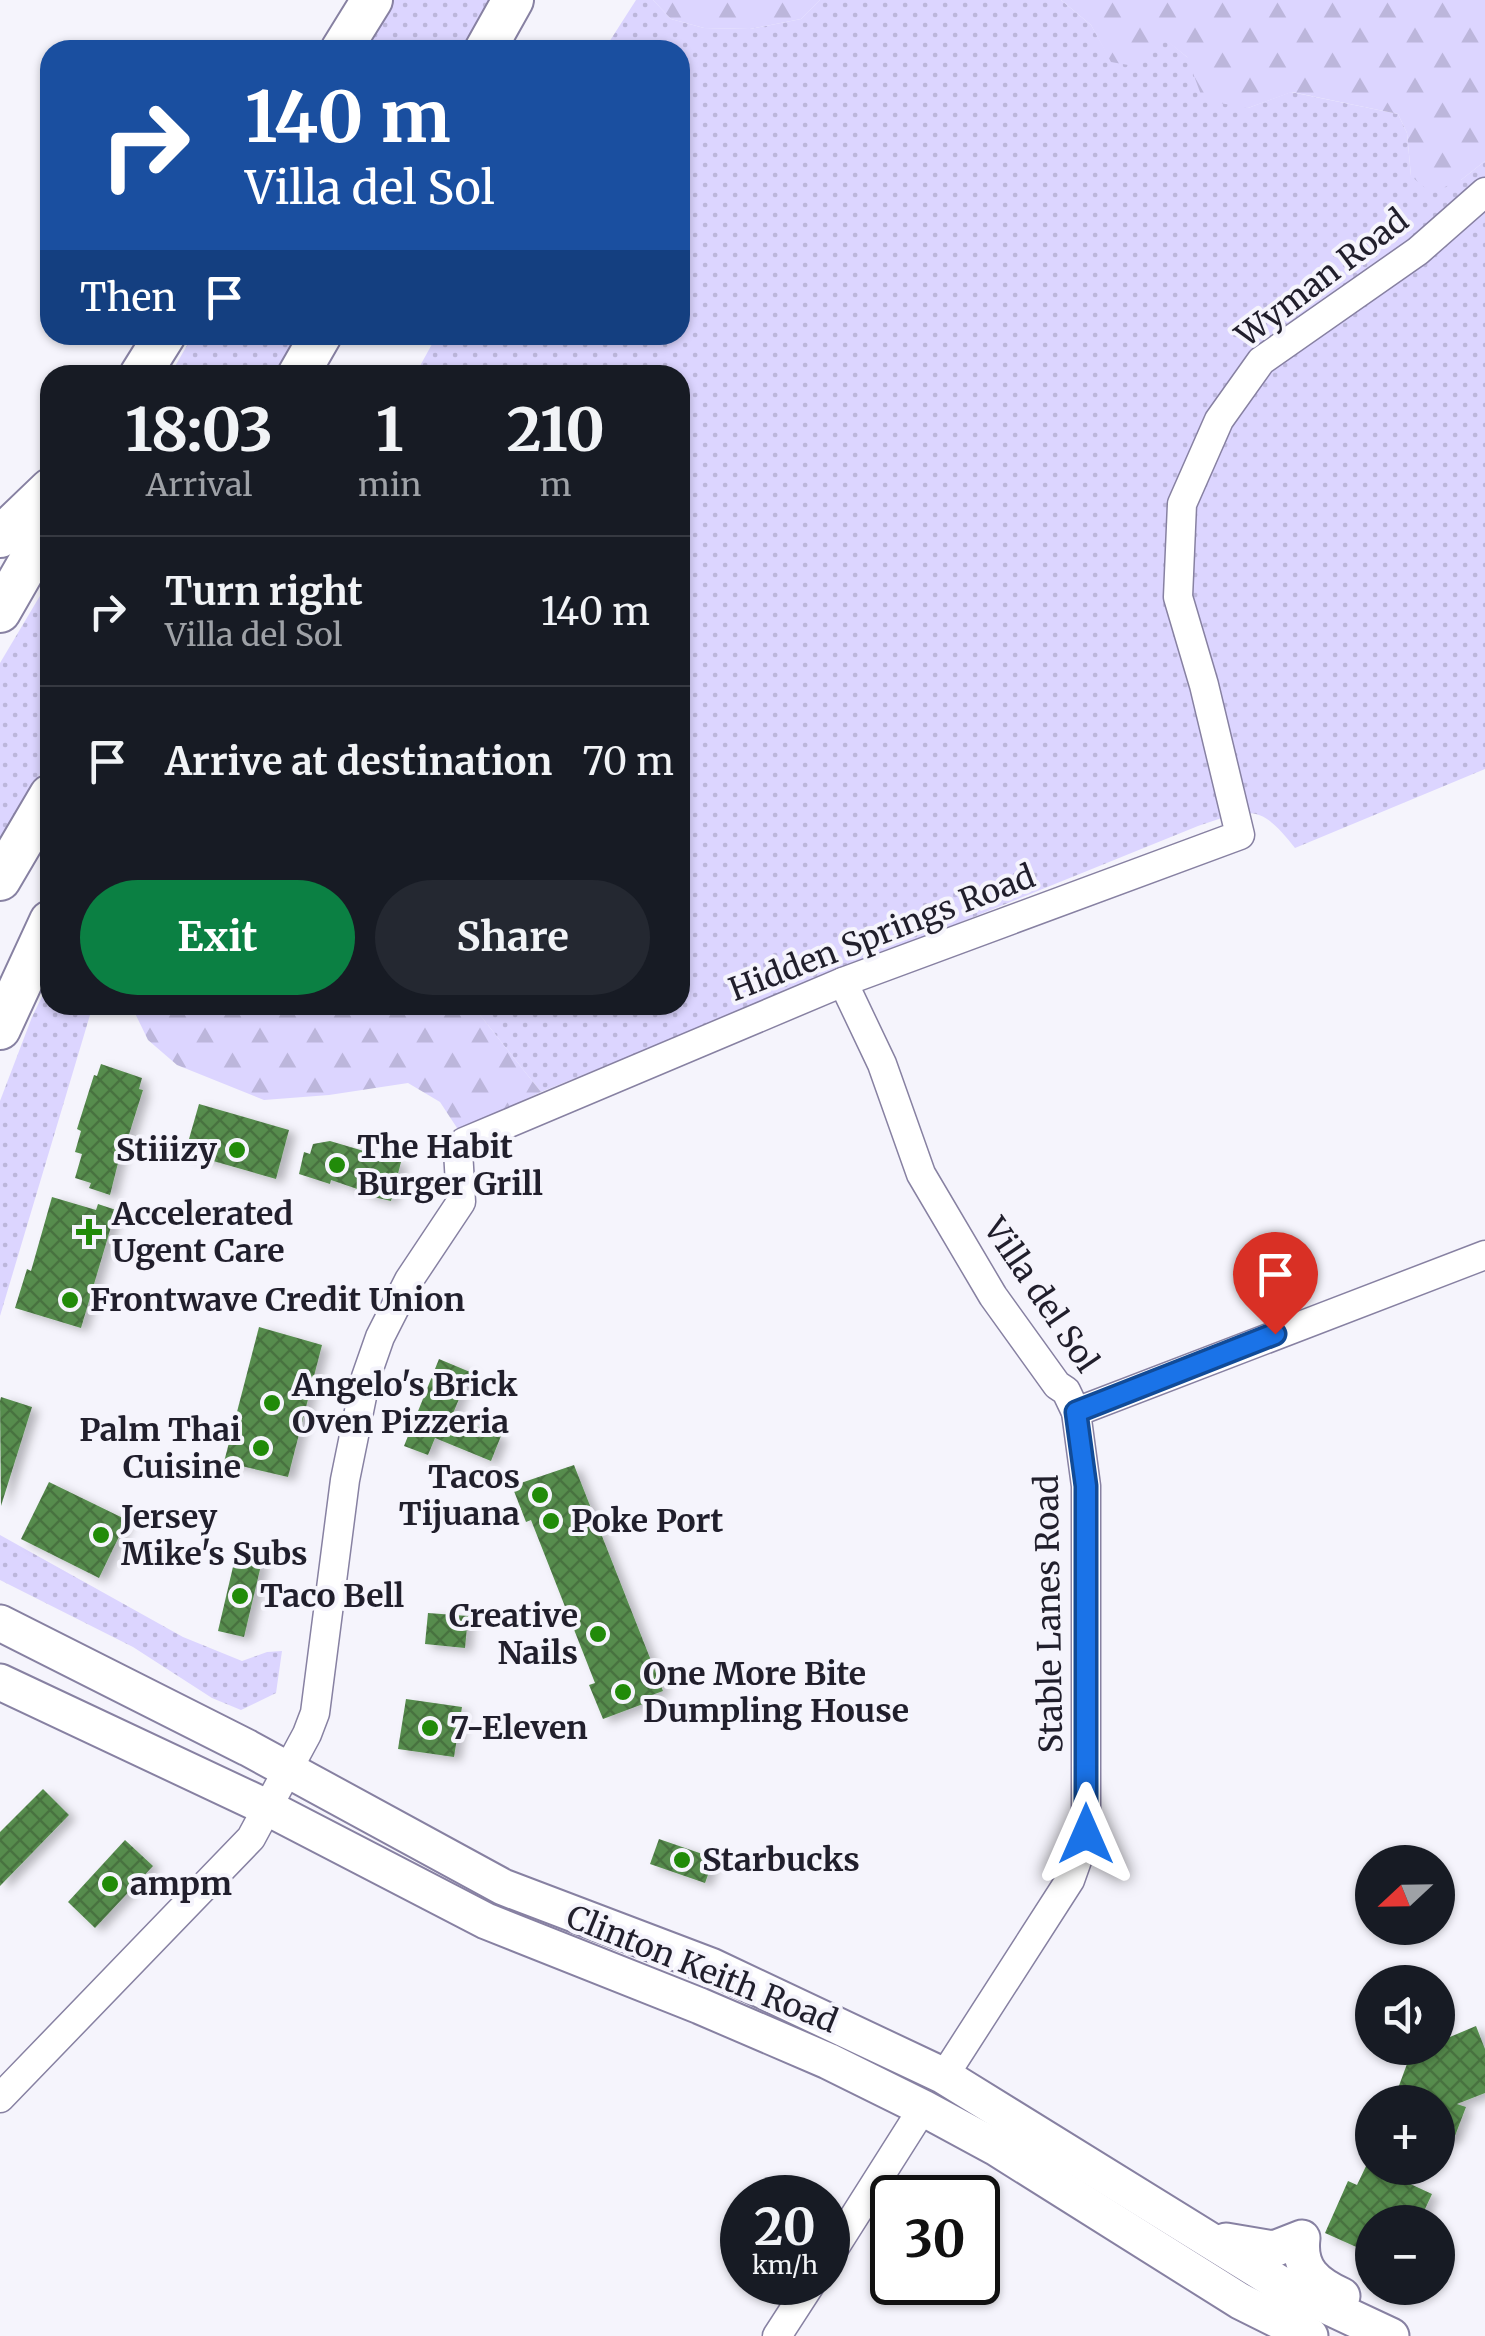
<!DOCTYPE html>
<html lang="en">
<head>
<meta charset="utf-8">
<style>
  body { margin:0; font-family:Merriweather,serif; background:#242831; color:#f1f3f6; height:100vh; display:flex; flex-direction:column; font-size:38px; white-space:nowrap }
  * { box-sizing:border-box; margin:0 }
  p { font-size:32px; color:#9ea1a6 }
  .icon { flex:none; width:55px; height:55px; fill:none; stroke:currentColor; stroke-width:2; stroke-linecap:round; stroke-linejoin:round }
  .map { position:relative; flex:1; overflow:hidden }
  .drawer { position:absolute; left:40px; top:365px; width:650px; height:650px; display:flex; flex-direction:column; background:#171b24; border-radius:30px; box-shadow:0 2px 8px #0004 }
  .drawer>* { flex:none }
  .guide { position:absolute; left:40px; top:40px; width:650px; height:305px; border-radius:30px; box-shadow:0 2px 8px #0004; background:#1a4fa0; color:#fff; overflow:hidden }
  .needle { width:65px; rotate:248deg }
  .tools { position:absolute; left:1355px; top:1845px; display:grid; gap:20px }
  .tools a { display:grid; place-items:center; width:100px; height:100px; border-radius:50%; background:#171b24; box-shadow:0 2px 8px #0004; font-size:50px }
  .speed { position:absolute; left:720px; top:2175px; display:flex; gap:20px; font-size:50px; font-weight:700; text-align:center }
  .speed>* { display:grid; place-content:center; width:130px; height:130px; border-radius:50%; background:#171b24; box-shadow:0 2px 8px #0004; line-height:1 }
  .speed small { font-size:25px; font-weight:400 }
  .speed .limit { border:5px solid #111; border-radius:15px; background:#fff; color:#111 }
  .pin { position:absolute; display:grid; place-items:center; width:85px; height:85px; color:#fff; margin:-102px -42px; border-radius:50% 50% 50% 0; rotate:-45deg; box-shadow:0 0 10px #0007 }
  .pin .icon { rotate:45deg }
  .me { position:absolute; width:110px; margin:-55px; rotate:0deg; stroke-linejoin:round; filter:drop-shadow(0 0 8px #0008) }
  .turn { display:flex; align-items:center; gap:35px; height:210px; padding:0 40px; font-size:45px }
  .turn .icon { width:130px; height:130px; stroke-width:2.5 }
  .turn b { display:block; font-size:70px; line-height:85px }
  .then { display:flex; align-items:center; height:95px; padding:0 40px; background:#0003; gap:20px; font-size:38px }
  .eta { display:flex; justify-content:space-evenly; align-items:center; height:170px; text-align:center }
  .eta b { font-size:60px; font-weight:700; line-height:70px }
  .primary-button { display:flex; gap:20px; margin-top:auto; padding:20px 40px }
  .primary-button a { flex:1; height:115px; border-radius:60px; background:#0b8043; color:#fff; font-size:40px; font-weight:700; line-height:115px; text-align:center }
  .primary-button a+a { background:#242831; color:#f1f3f6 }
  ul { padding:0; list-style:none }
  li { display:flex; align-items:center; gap:30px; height:150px; padding:0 40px; border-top:2px solid #363941 }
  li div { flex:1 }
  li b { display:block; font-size:38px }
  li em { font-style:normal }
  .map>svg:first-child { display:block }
</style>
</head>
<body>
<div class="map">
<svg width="1485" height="2336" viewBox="0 0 1485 2336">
  <defs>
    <pattern id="grass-dots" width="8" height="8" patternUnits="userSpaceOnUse" patternTransform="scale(2.5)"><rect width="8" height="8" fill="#dcd5ff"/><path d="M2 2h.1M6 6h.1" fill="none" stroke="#bcb6db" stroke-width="1.8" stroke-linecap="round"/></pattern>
    <pattern id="forest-firs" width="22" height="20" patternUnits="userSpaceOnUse" patternTransform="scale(2.5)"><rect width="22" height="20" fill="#dcd5ff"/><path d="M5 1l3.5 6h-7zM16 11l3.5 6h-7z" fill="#bcb6db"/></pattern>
    <pattern id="building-cross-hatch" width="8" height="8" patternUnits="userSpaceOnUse" patternTransform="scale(2.5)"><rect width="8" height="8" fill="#568c4d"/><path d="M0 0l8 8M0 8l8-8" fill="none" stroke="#477240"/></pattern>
    <filter id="shadow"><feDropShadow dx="7" dy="4" stdDeviation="5" flood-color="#0004"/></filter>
  </defs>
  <rect width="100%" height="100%" fill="#f5f4fc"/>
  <!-- grass -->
  <g fill="url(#grass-dots)">
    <polygon points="386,0 493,0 467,50 358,50"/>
    <path d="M 636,0 L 653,0 L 671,19 L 704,28 L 750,29 L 801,19 L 820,0 L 1061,0 L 1091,25 L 1112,62 L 1163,37 L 1248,108 L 1291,92 L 1398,114 L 1407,133 L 1411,176 L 1461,180 L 1485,161 L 1485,769 L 1295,848 C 1259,802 1250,809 1198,826 L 541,1092 L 472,1005 L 680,1005 L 680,375 L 415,375 L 437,335 L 680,335 L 680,50 L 604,50 Z"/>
    <polygon points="193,335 301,335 277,375 170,375"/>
    <polygon points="50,579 50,757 0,842 0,663"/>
    <polygon points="50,980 50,1005 93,1005 0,1316 0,1101 32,1017"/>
    <polygon points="0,1535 183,1637 242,1661 267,1652 282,1651 276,1693 241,1710 212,1698 133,1647 0,1580"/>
  </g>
  <!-- forest -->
  <g fill="url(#forest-firs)">
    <polygon points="653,0 820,0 801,19 750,29 704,28 671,19"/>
    <polygon points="1061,0 1485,0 1485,161 1461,180 1431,193 1411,176 1407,133 1398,114 1292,92 1248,108 1203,100 1187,57 1163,38 1140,67 1111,62 1091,25"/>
    <polygon points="131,1005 472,1005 541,1092 459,1131 440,1102 408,1083 329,1095 264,1100 177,1065 148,1040"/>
  </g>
  <!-- building -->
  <g fill="url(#building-cross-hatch)" filter="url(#shadow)">
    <polygon points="101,1064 142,1078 139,1089 143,1090 126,1144 123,1143 110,1195 89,1188 91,1183 75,1178 82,1154 75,1152 81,1131 77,1129 94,1075 97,1076"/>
    <polygon points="199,1104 289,1130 276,1179 185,1153"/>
    <polygon points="330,1141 401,1162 391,1201 365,1195 366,1192 331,1180 330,1184 299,1174 304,1152 310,1154 313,1144"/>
    <polygon points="52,1197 96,1210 98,1204 116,1210 81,1328 15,1308 27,1269 31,1271"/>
    <polygon points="259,1327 322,1345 288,1477 224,1462"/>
    <polygon points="439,1359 470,1372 452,1416 501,1436 491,1461 435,1438 428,1455 404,1446"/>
    <polygon points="1,1397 32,1407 1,1506 0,1401"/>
    <polygon points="574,1465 663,1691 641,1699 643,1704 603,1719 589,1685 595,1683 531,1520 526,1522 512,1486"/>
    <polygon points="49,1482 127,1520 99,1578 21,1539"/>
    <polygon points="236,1554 262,1561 244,1637 218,1631"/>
    <polygon points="428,1613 468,1616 465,1648 425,1644"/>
    <polygon points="406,1699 462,1707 454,1757 398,1749"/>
    <polygon points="43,1789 69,1815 0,1886 0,1832"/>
    <polygon points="659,1839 714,1858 705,1883 650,1864"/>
    <polygon points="125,1840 153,1866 95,1928 68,1902"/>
    <polygon points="1476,2026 1485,2049 1485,2093 1457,2104 1466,2107 1453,2141 1438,2135 1438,2102 1393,2102 1411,2053 1424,2048 1438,2048 1438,2042"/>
    <polygon points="1367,2164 1432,2194 1419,2222 1372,2222 1372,2254 1325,2233 1348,2181 1357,2185"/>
  </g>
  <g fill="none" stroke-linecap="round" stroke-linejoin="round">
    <defs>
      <g id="minor">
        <polyline points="843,982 882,1064 921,1174 993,1296 1057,1385 1066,1391 1076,1412 1086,1486 1086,1835 1070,1880 944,2076"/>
        <polyline points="1076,1412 1485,1255"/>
        <polyline points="0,2098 251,1838 307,1734 315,1713 345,1480 366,1377 380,1337 409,1280 461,1202 458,1150 464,1142 843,982 1240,835 1204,685 1178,597 1182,504 1219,420 1261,361 1418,251 1485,192"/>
        <polyline points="828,2258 923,2108"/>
        <polyline points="777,2336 812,2282"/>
      </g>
      <g id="major">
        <polyline points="0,1623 248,1748 503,1887 711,1966 944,2076 1282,2285 1391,2336"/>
        <polyline points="0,1682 268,1808 486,1921 700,2006 828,2061 923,2108 995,2147 1240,2301 1310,2336"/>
        <path d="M 1226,2241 L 1274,2249 L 1302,2238 C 1298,2270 1316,2284 1342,2296"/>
      </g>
      <g id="highway">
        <polyline points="341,50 372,0"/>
        <polyline points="485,50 513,0"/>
        <polyline points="140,375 165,335"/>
        <polyline points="298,375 321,335"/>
        <polyline points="0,537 50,489"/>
        <polyline points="0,612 50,525"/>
        <polyline points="0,880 50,795"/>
        <polyline points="0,1029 50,921"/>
      </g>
    </defs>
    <!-- minor casing -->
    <use href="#minor" stroke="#8781a2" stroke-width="31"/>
    <!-- major casing -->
    <use href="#major" stroke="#8781a2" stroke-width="39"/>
    <!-- highway casing -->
    <use href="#highway" stroke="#8781a2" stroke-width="44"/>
    <!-- minor -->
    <use href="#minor" stroke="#fff" stroke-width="28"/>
    <!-- major -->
    <use href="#major" stroke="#fff" stroke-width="35"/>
    <!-- highway -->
    <use href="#highway" stroke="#fff" stroke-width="40"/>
  </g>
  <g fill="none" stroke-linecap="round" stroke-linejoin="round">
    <defs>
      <polyline id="route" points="1086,1834 1086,1486 1076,1412 1275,1334"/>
    </defs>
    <!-- route casing -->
    <use href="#route" stroke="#114b97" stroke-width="25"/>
    <!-- route -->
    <use href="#route" stroke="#1a73e8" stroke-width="18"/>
  </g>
  <!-- markers -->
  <g fill="#218b09" stroke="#f5f4fc" stroke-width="4">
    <circle cx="237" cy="1150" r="10"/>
    <circle cx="337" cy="1165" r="10"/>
    <path d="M84 1217h10v10h10v10h-10v10h-10v-10h-10v-10h10z"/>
    <circle cx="70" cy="1300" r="10"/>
    <circle cx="272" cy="1403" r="10"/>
    <circle cx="261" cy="1448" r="10"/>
    <circle cx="540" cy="1495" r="10"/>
    <circle cx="551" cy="1521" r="10"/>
    <circle cx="101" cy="1535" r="10"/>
    <circle cx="240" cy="1596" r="10"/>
    <circle cx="598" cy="1634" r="10"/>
    <circle cx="623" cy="1692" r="10"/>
    <circle cx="430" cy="1728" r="10"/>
    <circle cx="682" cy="1860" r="10"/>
    <circle cx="110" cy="1884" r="10"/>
  </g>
  <g text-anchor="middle" stroke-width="8" stroke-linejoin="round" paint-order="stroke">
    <!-- street labels -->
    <g font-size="32" fill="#211f2c" stroke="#f5f4fc">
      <text transform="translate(1322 278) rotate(-37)" y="11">Wyman Road</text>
      <text transform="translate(882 933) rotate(-21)" y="11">Hidden Springs Road</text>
      <text transform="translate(1041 1295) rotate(56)" y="11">Villa del Sol</text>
      <text transform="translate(1049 1614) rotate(-91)" y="11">Stable Lanes Road</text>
      <text transform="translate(702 1969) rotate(22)" y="11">Clinton Keith Road</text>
    </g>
    <!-- poi labels -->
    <g font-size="32" font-weight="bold" fill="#211f2c" stroke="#f5f4fc" text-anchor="start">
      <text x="357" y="1158">The Habit<tspan x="357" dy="37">Burger Grill</tspan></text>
      <text x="217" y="1161" text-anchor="end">Stiiizy</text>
      <text x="112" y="1225">Accelerated<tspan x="112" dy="37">Ugent Care</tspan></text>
      <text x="90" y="1311">Frontwave Credit Union</text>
      <text x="292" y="1396">Angelo's Brick<tspan x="292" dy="37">Oven Pizzeria</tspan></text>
      <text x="241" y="1441" text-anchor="end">Palm Thai<tspan x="241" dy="37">Cuisine</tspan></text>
      <text x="520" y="1488" text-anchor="end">Tacos<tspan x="520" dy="37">Tijuana</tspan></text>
      <text x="121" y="1528">Jersey<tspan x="121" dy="37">Mike's Subs</tspan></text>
      <text x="571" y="1532">Poke Port</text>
      <text x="260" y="1607">Taco Bell</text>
      <text x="578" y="1627" text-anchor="end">Creative<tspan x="578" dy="37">Nails</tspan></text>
      <text x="643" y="1685">One More Bite<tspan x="643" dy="37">Dumpling House</tspan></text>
      <text x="450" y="1739">7-Eleven</text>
      <text x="702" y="1871">Starbucks</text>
      <text x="130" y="1895">ampm</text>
    </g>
  </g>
</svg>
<div class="tools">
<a><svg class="needle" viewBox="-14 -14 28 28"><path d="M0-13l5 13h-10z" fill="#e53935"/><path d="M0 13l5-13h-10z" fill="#9ea1a6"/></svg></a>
<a><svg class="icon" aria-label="sound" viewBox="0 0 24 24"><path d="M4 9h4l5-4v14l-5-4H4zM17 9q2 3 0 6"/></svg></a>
<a>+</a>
<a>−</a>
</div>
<div class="speed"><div>20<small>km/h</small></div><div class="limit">30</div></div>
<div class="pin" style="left:1275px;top:1334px;background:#d93025"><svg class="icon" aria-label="arrive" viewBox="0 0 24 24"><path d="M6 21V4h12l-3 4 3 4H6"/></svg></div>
<svg class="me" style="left:1086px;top:1834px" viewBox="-20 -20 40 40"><path d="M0-17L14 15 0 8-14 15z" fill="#1a73e8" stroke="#fff" stroke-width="4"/></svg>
<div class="guide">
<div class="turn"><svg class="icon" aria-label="right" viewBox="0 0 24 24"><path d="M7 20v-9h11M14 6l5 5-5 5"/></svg><div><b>140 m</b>Villa del Sol</div></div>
<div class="then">Then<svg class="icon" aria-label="arrive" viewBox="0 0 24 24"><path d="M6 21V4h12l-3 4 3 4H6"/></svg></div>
</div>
<section class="drawer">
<div class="eta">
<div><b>18:03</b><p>Arrival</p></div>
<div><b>1</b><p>min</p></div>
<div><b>210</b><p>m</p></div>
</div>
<ul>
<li><svg class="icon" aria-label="right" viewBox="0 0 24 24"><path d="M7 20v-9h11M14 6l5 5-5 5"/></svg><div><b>Turn right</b><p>Villa del Sol</p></div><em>140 m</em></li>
<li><svg class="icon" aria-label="arrive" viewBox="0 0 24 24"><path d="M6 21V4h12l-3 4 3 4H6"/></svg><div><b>Arrive at destination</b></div><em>70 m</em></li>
</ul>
<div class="primary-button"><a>Exit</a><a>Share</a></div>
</section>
</div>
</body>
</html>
